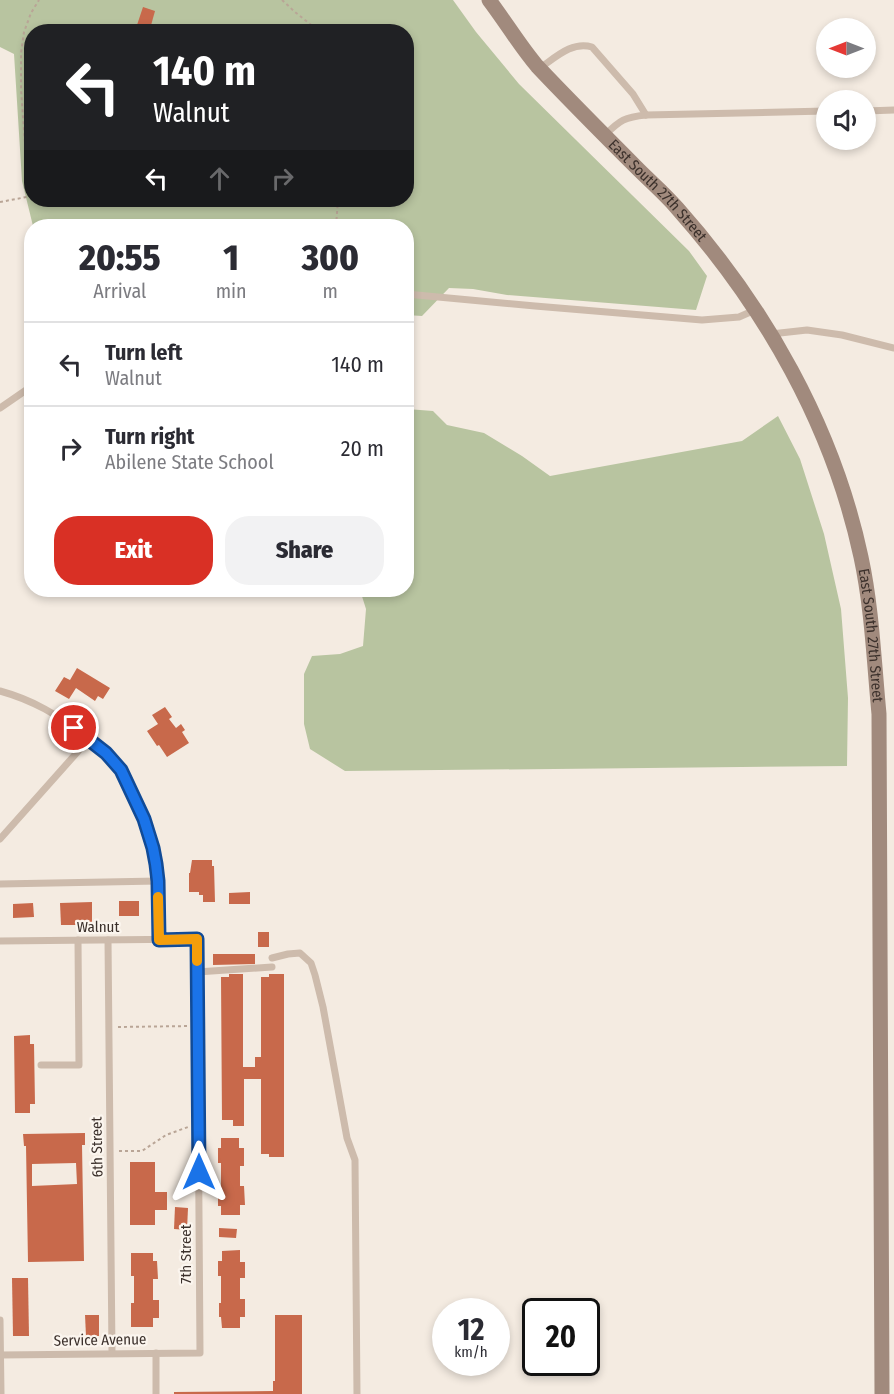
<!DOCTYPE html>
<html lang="en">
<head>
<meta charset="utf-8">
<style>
  body { margin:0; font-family:"Fira Sans Condensed",sans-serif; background:#f2f2f3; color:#2b2b33; height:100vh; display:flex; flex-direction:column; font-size:22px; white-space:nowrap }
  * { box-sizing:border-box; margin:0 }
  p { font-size:20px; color:#7c7c81 }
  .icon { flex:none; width:33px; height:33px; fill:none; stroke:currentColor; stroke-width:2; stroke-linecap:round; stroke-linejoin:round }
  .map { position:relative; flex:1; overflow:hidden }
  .panel { position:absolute; left:24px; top:219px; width:390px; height:378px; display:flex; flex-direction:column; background:#fff; border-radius:24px; box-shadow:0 3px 9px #0003 }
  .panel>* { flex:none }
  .banner { position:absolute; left:24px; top:24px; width:390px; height:183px; border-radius:24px; box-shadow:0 3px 9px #0003; background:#202124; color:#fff; overflow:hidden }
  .needle { width:39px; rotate:270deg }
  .fabs { position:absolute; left:816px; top:18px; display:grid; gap:12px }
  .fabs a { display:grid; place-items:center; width:60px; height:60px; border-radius:50%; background:#fff; box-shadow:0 3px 9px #0003; font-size:30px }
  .speed { position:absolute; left:432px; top:1298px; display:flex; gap:12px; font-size:30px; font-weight:700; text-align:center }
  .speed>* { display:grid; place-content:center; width:78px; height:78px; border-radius:50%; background:#fff; box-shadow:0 3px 9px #0003; line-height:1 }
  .speed small { font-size:15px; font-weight:400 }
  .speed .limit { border:3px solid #111; border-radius:9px; background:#fff; color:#111 }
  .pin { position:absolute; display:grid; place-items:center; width:51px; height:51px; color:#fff; margin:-26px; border:3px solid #fff; border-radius:50%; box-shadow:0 2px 6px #0007 }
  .me { position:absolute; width:66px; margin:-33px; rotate:0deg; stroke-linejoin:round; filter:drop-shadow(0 0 4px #0008) }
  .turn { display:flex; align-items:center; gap:21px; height:126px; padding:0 30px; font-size:27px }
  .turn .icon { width:78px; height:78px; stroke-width:2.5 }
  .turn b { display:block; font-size:42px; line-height:51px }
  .lanes { display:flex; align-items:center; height:57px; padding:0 30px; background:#0003; justify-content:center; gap:30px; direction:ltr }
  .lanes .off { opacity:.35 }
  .eta { display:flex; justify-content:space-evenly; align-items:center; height:102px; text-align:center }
  .eta b { font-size:36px; font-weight:800; line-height:42px }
  .action { display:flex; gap:12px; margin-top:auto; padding:12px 30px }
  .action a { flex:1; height:69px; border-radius:24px; background:#d93025; color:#fff; font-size:24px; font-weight:800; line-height:69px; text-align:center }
  .action a+a { background:#f2f2f3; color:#2b2b33 }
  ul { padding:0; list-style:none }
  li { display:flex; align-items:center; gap:18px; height:84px; padding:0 30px; border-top:2px solid #e1e1e2 }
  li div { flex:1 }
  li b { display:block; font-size:22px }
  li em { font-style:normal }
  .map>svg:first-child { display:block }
</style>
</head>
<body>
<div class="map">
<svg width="894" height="1394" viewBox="0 0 894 1394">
  <rect width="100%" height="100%" fill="#f4ebe1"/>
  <!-- green -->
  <g fill="#b8c4a0" fill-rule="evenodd">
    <path d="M 0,0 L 453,0 L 476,32 L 519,84 L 689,251 L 707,276 L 696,310 L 507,295 L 473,289 L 449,288 L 422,316 L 407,315 L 406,226 L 33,226 L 22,181 L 14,54 L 0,47 ZM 32,32 L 406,32 L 406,200 L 32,200 Z"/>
    <polygon points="407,409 433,411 447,425 484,433 522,456 550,476 742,441 778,416 800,459 824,534 841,609 848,698 847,766 345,771 310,749 304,724 304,674 312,656 340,654 363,646 366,609 360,590 406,590"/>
  </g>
  <!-- building -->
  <g fill="#c8694b" fill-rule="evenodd">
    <polygon points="143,7 155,11 150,29 137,25"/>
    <polygon points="77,668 110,688 103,699 98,696 95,701 76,688 69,699 55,691 64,677 70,680"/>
    <polygon points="165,707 172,717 169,719 176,728 181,724 185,730 182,732 189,743 167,757 159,745 157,746 147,731 158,724 152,715"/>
    <polygon points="192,860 212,860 212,866 214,866 215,902 203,902 203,895 199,895 199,892 189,892 189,873 190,873"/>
    <polygon points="250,892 250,904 229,904 229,893"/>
    <rect x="119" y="901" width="20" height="15"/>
    <polygon points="92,902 92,925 61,925 60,903"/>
    <polygon points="33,903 34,917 13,918 13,904"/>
    <rect x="258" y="932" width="11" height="15"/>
    <polygon points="213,954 255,954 255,964 213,965"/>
    <polygon points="229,974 243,974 243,1067 255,1067 255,1057 261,1057 261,977 269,977 269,974 284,974 284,1157 269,1157 269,1154 261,1154 261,1079 244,1079 244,1126 233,1126 233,1120 222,1120 221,977 229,977"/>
    <polygon points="30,1035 30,1044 34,1044 35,1104 30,1104 30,1113 15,1113 14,1036"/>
    <path d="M 85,1133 L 85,1145 L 82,1145 L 84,1261 L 28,1262 L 26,1146 L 24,1146 L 23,1134 ZM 76,1163 L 77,1184 L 32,1186 L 32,1164 Z"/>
    <polygon points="221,1138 239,1138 239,1148 244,1148 244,1166 240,1166 240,1186 244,1186 245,1205 240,1205 240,1215 221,1215 221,1206 218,1206 218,1190 221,1190 221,1163 218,1163 218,1148 221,1148"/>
    <polygon points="130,1162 155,1162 155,1192 167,1192 167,1210 155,1210 155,1225 130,1225"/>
    <polygon points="175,1207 188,1208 187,1230 174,1229"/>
    <polygon points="219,1228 237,1229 236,1238 219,1237"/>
    <polygon points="240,1250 240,1262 245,1262 245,1278 240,1278 240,1299 245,1299 245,1317 240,1317 240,1328 222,1328 221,1317 219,1317 219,1303 221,1303 221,1276 218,1276 218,1261 222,1261 222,1251"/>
    <polygon points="131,1253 153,1253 153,1261 157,1261 158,1279 153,1279 153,1300 159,1300 159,1318 153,1318 153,1327 131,1327 131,1303 134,1303 134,1276 131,1276"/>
    <polygon points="12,1278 28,1278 29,1336 13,1336"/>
    <polygon points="85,1315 99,1315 99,1336 86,1336"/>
    <polygon points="275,1315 302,1315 302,1394 174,1394 174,1392 273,1391 273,1381 275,1381"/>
  </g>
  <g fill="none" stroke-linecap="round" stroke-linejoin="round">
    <!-- path -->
    <g stroke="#b9a596" stroke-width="2" stroke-dasharray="3 3" stroke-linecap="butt">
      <polyline points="282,0 295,12 320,32"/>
      <polyline points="29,196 21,90 21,53 24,32 31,13 39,0"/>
      <polyline points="186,200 193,200"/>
      <polyline points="0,202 32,196"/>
      <polyline points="336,226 338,200"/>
      <polyline points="118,1027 190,1026"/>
      <polyline points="119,1151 142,1151 166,1135 188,1127"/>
    </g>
    <!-- lane -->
    <g stroke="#cdbbac" stroke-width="7">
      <path d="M 540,68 C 556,57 572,41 592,47 L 633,94 L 646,115"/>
      <polyline points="866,111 894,110"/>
      <path d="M 605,135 C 620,120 625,117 646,115 L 826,111"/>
      <polyline points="406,294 535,306 702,320 739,317 755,310"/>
      <polyline points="771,334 807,330 842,335 894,348"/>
      <polyline points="0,408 32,386"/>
      <path d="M 0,691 C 33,700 58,715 85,736 C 98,746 112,757 121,771 C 132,789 149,827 154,848 C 160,877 158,910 159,940"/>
      <polyline points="0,839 89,739"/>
      <polyline points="0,884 158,881"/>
      <polyline points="108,940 112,1353"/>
      <polyline points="0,941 197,939 200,1353 0,1355"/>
      <polyline points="272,958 288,954 300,953 311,963 315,975 323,1007 347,1138 355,1160 357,1394"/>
      <polyline points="197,972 272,967"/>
      <polyline points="41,1065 79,1065 78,940"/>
      <polyline points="0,1320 1,1394"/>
      <polyline points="156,1353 156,1394"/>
    </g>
    <!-- secondary -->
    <path stroke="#a18a7d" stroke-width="15" id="s1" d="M 489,0 C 505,21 520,46 537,66 C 570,101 604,135 639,170 C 651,182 665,194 677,208 C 765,307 833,426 861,557 C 872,608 874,662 879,714 L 882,1394"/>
  </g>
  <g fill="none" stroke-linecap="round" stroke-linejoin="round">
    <defs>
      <polyline id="route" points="74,728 106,753 121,770 144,819 153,848 156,864 158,881 159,940 197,939 199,1172"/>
    </defs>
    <!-- route casing -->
    <use href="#route" stroke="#114b97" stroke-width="15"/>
    <!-- route -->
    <use href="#route" stroke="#1a73e8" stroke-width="10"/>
    <!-- slow -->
    <polyline stroke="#f59e0b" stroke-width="10" points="158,897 159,940 197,939 197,961"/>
  </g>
  <g text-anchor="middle" stroke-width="4.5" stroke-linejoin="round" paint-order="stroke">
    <!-- street labels -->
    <g font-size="15" fill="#3b302b" stroke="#fbf5ee">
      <text dy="5" stroke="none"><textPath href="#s1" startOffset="255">East South 27th Street</textPath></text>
      <text dy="5" stroke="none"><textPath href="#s1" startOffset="759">East South 27th Street</textPath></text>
      <text x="98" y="932">Walnut</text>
      <text transform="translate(97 1147) rotate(-91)" y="5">6th Street</text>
      <text transform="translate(186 1254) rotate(-90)" y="5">7th Street</text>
      <text transform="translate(100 1340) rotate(-1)" y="5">Service Avenue</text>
    </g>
  </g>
</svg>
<div class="fabs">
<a><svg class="needle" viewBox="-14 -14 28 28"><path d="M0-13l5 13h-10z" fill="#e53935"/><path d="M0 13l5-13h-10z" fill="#7c7c81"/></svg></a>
<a><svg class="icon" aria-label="sound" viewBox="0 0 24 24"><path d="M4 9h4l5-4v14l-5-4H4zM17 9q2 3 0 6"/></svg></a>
</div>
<div class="speed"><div>12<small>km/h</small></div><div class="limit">20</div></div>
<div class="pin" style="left:74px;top:728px;background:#d93025"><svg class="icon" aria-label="arrive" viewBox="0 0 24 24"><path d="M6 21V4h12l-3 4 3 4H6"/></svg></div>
<svg class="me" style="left:199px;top:1172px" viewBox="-20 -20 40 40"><path d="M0-17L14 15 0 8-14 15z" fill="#1a73e8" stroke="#fff" stroke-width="4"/></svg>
<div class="banner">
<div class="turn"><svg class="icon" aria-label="left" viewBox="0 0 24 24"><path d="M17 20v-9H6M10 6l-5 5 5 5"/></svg><div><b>140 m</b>Walnut</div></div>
<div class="lanes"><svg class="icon" aria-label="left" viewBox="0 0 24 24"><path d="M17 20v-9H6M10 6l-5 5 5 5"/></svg><svg class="icon off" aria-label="ahead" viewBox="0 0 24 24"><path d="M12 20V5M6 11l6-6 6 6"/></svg><svg class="icon off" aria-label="right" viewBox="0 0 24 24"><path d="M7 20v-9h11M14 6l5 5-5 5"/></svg></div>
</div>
<section class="panel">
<div class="eta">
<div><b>20:55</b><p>Arrival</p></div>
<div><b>1</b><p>min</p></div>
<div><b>300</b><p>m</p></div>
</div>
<ul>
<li><svg class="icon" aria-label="left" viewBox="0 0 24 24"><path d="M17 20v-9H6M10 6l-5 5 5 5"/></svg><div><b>Turn left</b><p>Walnut</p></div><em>140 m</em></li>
<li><svg class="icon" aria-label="right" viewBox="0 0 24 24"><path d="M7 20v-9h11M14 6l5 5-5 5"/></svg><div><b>Turn right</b><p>Abilene State School</p></div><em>20 m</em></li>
</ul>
<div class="action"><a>Exit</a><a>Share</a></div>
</section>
</div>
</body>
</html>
